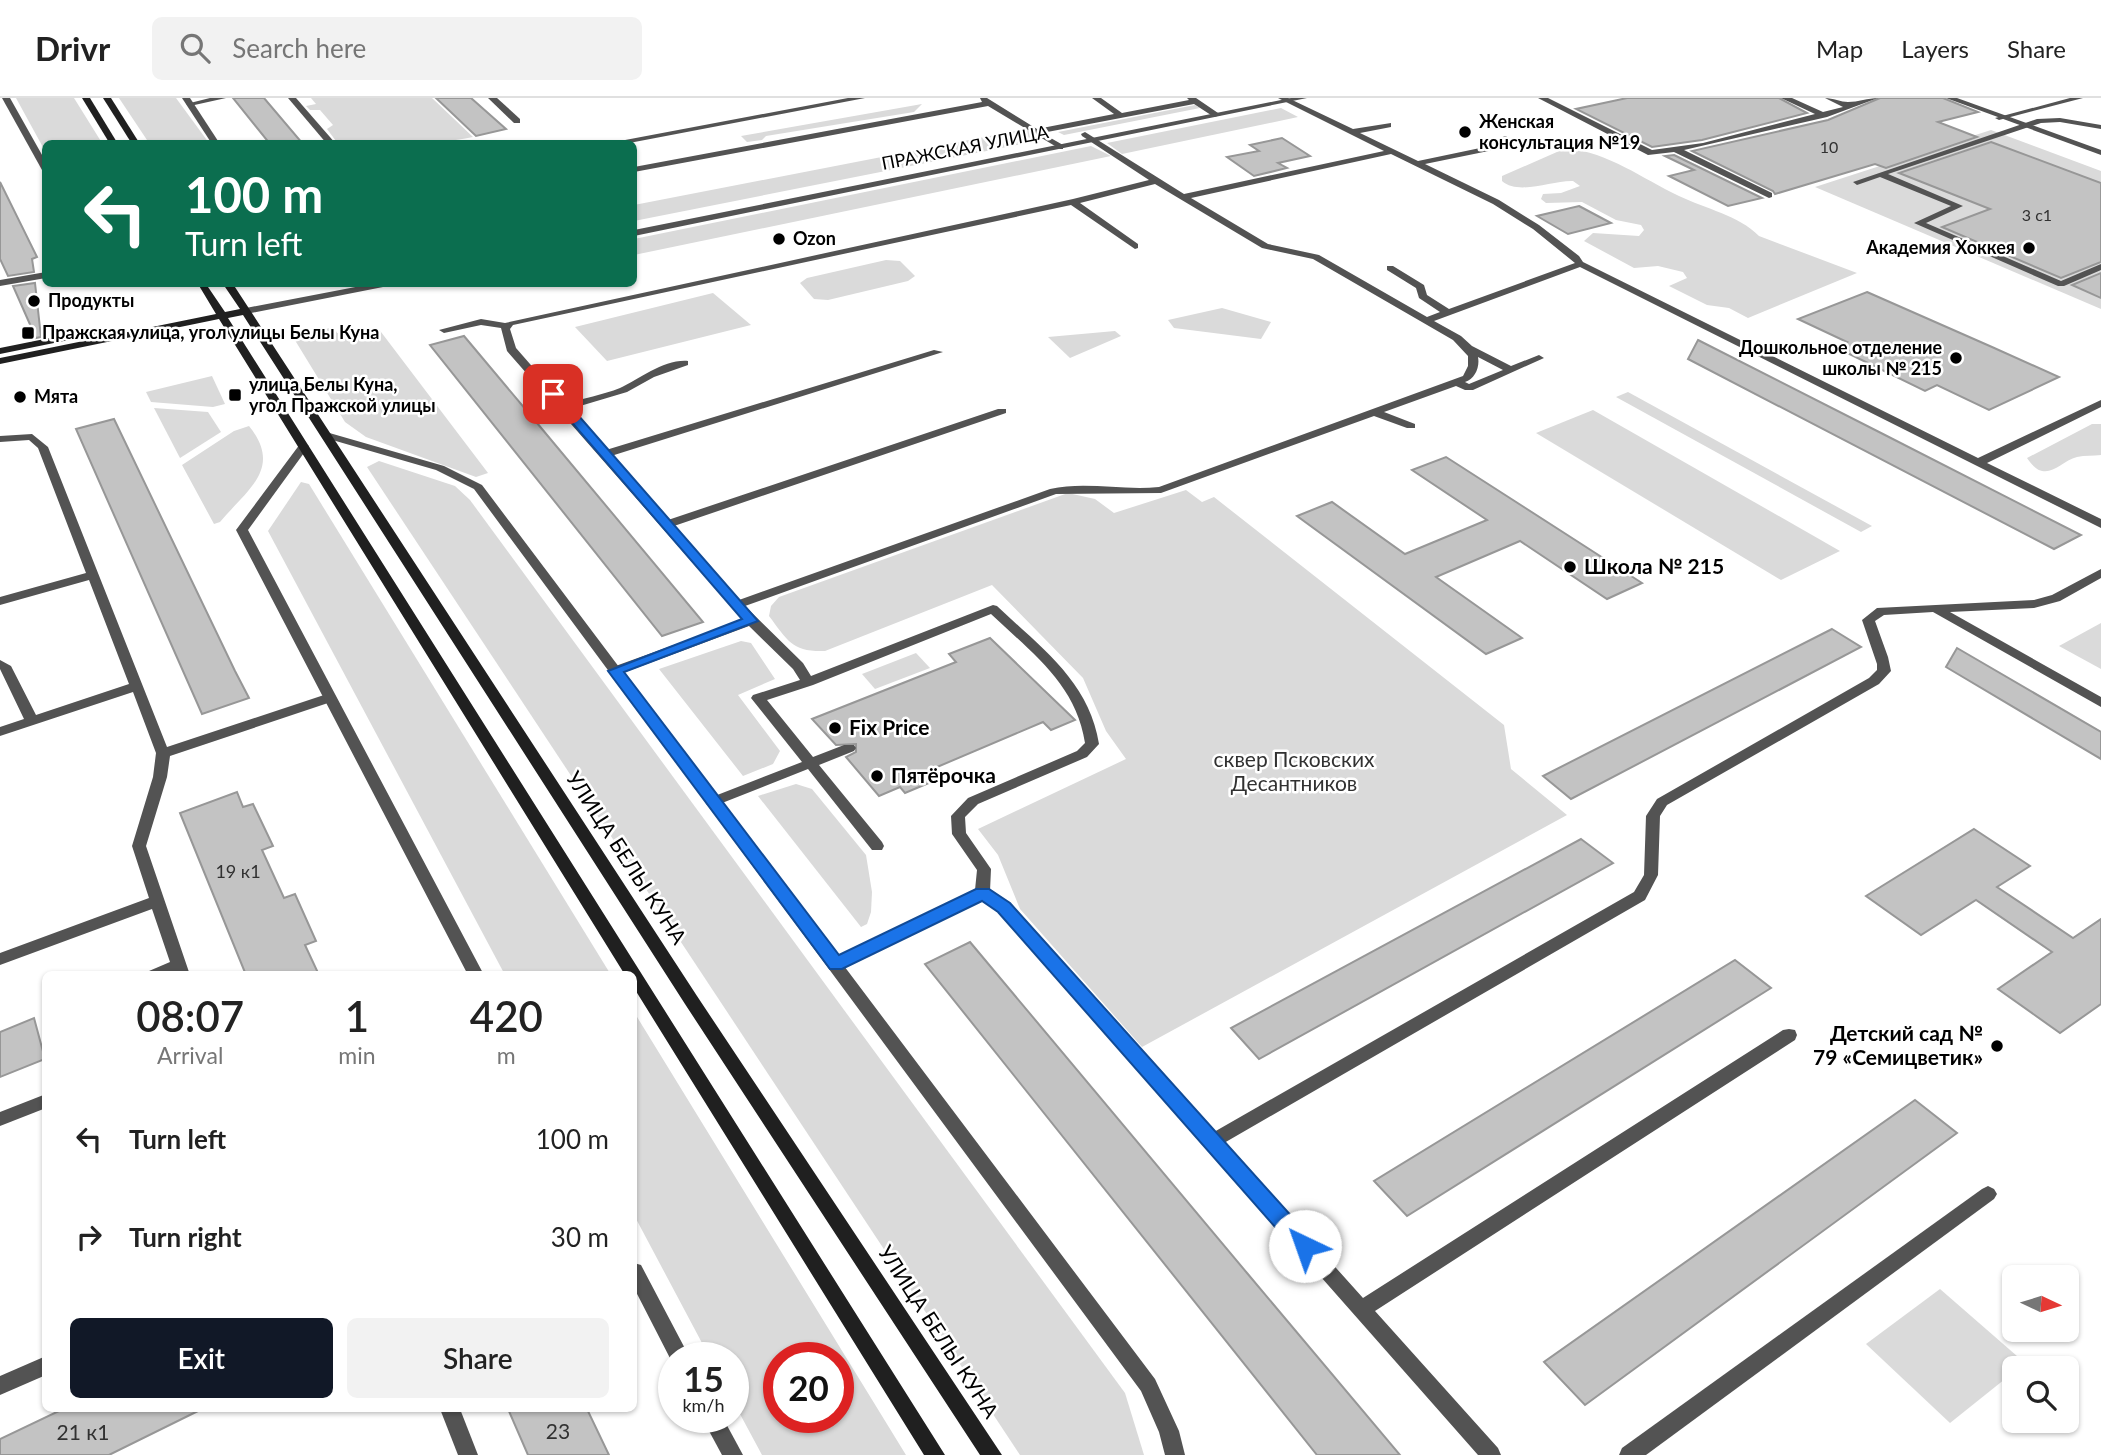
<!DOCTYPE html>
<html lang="en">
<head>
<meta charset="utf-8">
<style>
  body { margin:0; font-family:Lato,sans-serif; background:#f2f2f2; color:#222; height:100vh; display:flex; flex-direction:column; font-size:26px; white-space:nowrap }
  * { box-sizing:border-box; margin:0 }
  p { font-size:23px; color:#767676 }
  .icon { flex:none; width:38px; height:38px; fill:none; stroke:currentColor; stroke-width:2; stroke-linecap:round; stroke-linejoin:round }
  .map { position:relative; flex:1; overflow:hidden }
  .side { position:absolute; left:42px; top:873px; width:595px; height:441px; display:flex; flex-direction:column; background:#fff; border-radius:10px; box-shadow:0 2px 5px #0004 }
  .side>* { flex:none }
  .banner { position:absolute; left:42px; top:42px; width:595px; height:147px; border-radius:10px; box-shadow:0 2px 5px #0004; background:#0b6e4f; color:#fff; overflow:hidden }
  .needle { width:46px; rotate:94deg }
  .buttons { position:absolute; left:2002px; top:1167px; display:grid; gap:14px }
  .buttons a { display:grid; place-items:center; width:77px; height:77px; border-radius:10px; background:#fff; box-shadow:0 2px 5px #0004; font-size:35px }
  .speed { position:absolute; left:658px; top:1244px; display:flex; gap:14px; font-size:35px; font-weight:700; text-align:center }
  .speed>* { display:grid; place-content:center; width:91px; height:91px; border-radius:50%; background:#fff; box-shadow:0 2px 5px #0004; line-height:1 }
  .speed small { font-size:18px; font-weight:400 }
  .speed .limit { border:10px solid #d22; background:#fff; color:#111 }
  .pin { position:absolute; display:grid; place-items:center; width:60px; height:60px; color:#fff; margin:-30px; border-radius:14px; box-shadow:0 4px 10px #0006 }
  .me { position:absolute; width:77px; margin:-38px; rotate:318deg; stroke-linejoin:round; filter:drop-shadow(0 0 5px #0008) }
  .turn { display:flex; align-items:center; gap:24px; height:147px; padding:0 28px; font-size:32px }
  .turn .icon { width:91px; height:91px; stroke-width:2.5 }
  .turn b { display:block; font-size:49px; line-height:60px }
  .eta { display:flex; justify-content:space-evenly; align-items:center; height:119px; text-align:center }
  .eta b { font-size:42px; font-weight:600; line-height:49px }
  .action { display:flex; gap:14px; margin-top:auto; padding:14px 28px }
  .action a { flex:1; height:80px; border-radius:10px; background:#111827; color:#fff; font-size:28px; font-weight:600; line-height:80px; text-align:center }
  .action a+a { background:#f2f2f2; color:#222 }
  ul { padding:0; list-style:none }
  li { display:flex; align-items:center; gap:21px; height:98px; padding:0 28px }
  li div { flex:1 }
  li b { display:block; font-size:26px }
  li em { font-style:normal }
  header { display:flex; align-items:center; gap:42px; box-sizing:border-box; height:98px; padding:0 35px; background:#fff; border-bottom:2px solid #e0e0e0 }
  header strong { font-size:33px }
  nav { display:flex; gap:38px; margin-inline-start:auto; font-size:24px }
  .search { width:490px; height:63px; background:#f2f2f2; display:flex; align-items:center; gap:18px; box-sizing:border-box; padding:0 24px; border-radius:10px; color:#767676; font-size:26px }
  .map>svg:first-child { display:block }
</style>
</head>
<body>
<header>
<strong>Drivr</strong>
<div class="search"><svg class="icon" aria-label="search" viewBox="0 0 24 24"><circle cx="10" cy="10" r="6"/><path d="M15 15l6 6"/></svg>Search here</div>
<nav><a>Map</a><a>Layers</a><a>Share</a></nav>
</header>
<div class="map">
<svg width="2101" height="1357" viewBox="0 0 2101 1357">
  <rect width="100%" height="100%" fill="#fff"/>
  <!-- green -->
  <g fill="#dadada" fill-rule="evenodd">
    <polygon points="16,0 74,0 102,45 46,46 45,53"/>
    <polygon points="119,0 176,0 209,45 149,45"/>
    <path d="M 311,0 L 432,0 L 473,39 C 427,49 384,43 336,43 L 327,31 L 333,27 L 320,12 L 310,12 L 306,8 L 316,6 Z"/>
    <polygon points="922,6 914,14 766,38 762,42 747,44 741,38"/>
    <polygon points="1195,7 1200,10 1064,37 1058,34"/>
    <polygon points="1281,10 1298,19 1122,56 1107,45"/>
    <polygon points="1026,31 1042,42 634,123 634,107"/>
    <polygon points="1991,32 2101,73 2101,211 1815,89"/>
    <polygon points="1091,48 1111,58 634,157 634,141"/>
    <path d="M 1566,50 C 1610,55 1641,80 1679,98 C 1706,111 1738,117 1759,138 L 1857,175 L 1748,220 L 1729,210 L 1707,207 L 1669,188 L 1687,180 L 1683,174 L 1658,168 L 1634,170 L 1584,143 L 1593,135 L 1639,138 L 1644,132 L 1641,127 L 1616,122 L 1582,104 L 1546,105 L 1541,101 L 1543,96 L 1561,95 L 1580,88 L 1573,83 C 1553,82 1519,98 1502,83 L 1502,78 Z"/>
    <polygon points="886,162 900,163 915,178 908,183 828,202 814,201 800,185 807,180"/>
    <polygon points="713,195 751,227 607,263 575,229"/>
    <polygon points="1222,210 1271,224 1261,241 1174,230 1168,222"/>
    <polygon points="334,229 337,235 378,230 488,375 476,379 366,339 345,324 293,239"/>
    <polygon points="1115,233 1121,238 1070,260 1048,239"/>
    <polygon points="212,278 225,306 213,309 151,304 146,294"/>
    <polygon points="1628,294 1872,428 1861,434 1616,299"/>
    <polygon points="154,310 208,314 221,334 180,360"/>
    <polygon points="1593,312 1840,453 1781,482 1536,335"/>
    <path d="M 2092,326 L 2101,326 L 2101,357 C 2093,358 2085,357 2077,359 C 2058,364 2046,388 2027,360 Z"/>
    <path d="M 249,328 C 283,370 248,391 220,424 L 214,426 L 182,367 L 234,333 Z"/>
    <polygon points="379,363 455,388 470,402 1125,1295 1144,1357 1020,1357 367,369"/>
    <polygon points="301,384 309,386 611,877 505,877 268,433"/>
    <path d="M 1186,392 L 1202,404 L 1214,399 L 1504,627 L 1511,671 L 1567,717 L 1142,949 L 1020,811 L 998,757 L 978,731 L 1126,661 L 1106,633 L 1083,580 L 992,487 L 825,553 C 792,554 788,543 769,518 L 771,508 L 779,499 L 1068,395 L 1095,401 L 1114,415 Z"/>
    <polygon points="2101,525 2101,571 2059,548"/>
    <polygon points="741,543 751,545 775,581 738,597 780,653 773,666 743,678 659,571"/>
    <polygon points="916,555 930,570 875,591 862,576"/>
    <polygon points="796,686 812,691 866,757 872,794 871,814 867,826 861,829 758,698"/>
    <path d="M 634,914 L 906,1357 L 762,1357 L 733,1303 L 733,1260 L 710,1260 L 634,1117 ZM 779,1260 L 838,1260 L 838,1320 L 779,1320 Z"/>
    <polygon points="1940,1191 2025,1265 1950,1325 1866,1246"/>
  </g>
  <!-- building -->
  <g fill="#c3c3c3" stroke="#979797" stroke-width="2">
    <polygon points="233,0 264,0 303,46 270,46"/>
    <polygon points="436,0 471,0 506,31 476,38"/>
    <polygon points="1627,0 1779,0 1807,15 1702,42 1652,49 1576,11"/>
    <polygon points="1880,0 1943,0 1978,14 1938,24 1977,39 1886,70 1875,66 1775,96 1773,93 1692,53 1828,22"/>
    <polygon points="1282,40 1310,58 1278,65 1287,70 1254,78 1227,59 1259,53 1250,47"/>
    <polygon points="1991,44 2101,85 2101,164 2061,180 1942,129 1990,111 1899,75"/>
    <polygon points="1674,57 1762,100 1728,108 1669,78 1694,72 1665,58"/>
    <polygon points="0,84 37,159 32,161 34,174 8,178 0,161"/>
    <polygon points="1579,108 1611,125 1568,136 1537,118"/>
    <polygon points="2101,175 2101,200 2072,187"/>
    <polygon points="35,185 41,239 36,240 13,188"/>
    <polygon points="1867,194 1992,249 2059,279 1989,312 1937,287 1925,293 1835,249 1847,244 1798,221"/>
    <polygon points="464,238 537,325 703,524 662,538 430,247"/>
    <polygon points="1698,242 1883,336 2081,437 2054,451 1688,261"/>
    <polygon points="114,321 235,573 249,600 202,616 76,331"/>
    <polygon points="1446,359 1642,485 1607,501 1520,443 1436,479 1522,540 1486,556 1297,418 1332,404 1405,456 1487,422 1412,372"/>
    <polygon points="1832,531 1861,549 1571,701 1543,678"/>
    <polygon points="990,540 1075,622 1051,632 1043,624 923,675 931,684 905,695 900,689 879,698 846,659 856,654 856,646 836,647 812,621 956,564 949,556"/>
    <polygon points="1957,550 2101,634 2101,661 1946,569"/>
    <polygon points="237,694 243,709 253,706 273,748 262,752 284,800 295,796 316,843 305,847 319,877 246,877 180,715"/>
    <polygon points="1974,731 2030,768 1997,789 2073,840 2101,821 2101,906 2060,935 1998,891 2052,854 1976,802 1921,837 1866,798"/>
    <polygon points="1581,741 1613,765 1259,961 1231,930"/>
    <polygon points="970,844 1247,1175 1400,1357 1317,1357 925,866"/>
    <polygon points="1735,862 1771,890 1407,1118 1374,1083"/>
    <polygon points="34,920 45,961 0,979 0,934"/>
    <polygon points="1915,1002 1957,1035 1585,1307 1544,1264"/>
    <polygon points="63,1311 202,1311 109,1357 0,1357 0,1341"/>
    <polygon points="508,1311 587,1311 609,1357 528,1357"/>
  </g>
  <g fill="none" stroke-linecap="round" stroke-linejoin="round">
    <!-- lane -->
    <g fill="#535353" fill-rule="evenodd">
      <polygon points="210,0 226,0 190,8 186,6"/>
      <polygon points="288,0 296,0 336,46 327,46"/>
      <polygon points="488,0 497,0 520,21 520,25 514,25"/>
      <polygon points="848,0 865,0 624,46 604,46"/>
      <polygon points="980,0 987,0 1037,31 1114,16 1092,0 1101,0 1122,15 1189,2 1187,0 1196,0 1221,17 1214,19 1194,6 1042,35 1063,47 1063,51 1060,51 988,8 634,74 634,69 982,4"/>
      <path d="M 1278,0 L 1288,0 L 1353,31 L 1391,25 L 1391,29 L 1360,35 L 1418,63 L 1504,45 L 1499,40 L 1506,38 L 1513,44 L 1513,48 L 1425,66 L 1499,102 L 1539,127 L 1579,158 L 1583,164 L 1978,360 L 2101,302 L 2101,309 L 1987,365 L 2101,421 L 2101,430 L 1580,169 L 1434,223 L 1461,238 L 1472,248 L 1511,268 L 1539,257 L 1544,260 L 1473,292 L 1465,292 L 1456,288 L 1384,314 L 1415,326 L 1415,330 L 1407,330 L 1374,318 L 1161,395 L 1056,396 L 745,508 L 803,565 L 811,578 L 993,507 L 997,508 C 1041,550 1089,583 1099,646 L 1087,659 L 978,706 L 965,719 L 966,735 L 991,771 L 990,793 L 1009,806 L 1214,1034 L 1634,794 L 1644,777 L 1646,718 L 1657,701 L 1869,580 L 1877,572 L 1877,566 L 1862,522 L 1877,510 L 2034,502 L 2052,497 L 2101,471 L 2101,480 L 2060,503 L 2034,510 L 1950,514 L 2101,599 L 2101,609 L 1933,514 L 1884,517 L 1875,523 L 1888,559 L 1891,573 L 1879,586 L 1667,707 L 1660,718 L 1658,777 L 1645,802 L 1224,1045 L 1363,1200 L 1783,932 L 1789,931 L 1795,932 L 1797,937 L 1795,942 L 1375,1213 L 1498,1350 L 1501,1357 L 1478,1357 L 999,814 L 981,802 L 842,871 L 830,871 L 828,867 L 830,863 L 975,792 L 977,772 L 952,736 L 951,718 L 968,700 L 1077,653 L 1085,645 C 1076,586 1032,555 991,516 L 813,587 L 767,602 L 813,659 L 844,647 L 854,647 L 856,650 L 854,653 L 819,667 L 882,744 L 884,748 L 882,752 L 872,752 L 808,671 L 717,707 L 707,707 L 705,704 L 707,701 L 802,664 L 751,600 L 753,597 L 800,582 L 793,571 L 749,528 L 620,576 L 610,576 L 608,573 L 610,570 L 743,522 L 507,253 L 501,230 L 481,227 L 444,235 L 439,232 L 481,221 L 505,225 L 1073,101 L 1149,82 L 1082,38 L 1081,36 L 1085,34 L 1184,96 L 1384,53 ZM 1391,56 L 1493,106 L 1533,131 L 1575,165 L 1449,211 L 1427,197 L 1424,187 L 1393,168 L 1387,168 L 1387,172 L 1416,190 L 1419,200 L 1440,214 L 1427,219 L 1319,157 L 1268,146 L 1191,100 ZM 1155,86 L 1262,150 L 1313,161 L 1453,242 L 1468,258 L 1468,268 L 1463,278 L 1159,389 C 1123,393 1086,383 1050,391 L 739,502 L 674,428 L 1006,315 L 1006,311 L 998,311 L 668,422 L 611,358 L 943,254 L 934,252 L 606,352 L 570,311 L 627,294 L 654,279 L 688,267 L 688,263 C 664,261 640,281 620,290 C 603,297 583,300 565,306 L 516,250 L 510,231 L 513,227 L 1071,107 L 1135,151 L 1138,150 L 1138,146 L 1080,105 ZM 1478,259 L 1503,272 L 1469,286 L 1465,284 C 1475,281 1480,269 1478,259 Z"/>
      <path d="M 1538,0 L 1548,0 L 1652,52 L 1703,45 L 1815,16 L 1781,0 L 1792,0 L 1823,14 L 1843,9 L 1825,0 C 1833,0 1841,4 1848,4 C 1858,4 1868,0 1878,0 L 1827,19 L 1684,52 L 1772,95 L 1772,99 L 1769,100 L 1674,54 L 1648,57 Z"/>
      <polygon points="2070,0 2083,0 1999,22 1995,20"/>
      <polygon points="2060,20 2101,27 2101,31 2060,24 2041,25 1888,76 1963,108 1926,125 2061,183 2101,166 2101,172 2064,188 2058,188 1914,125 1951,108 1880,79 1857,87 1853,84 2037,21"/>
      <polygon points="46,174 46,180 0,188 0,182"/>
      <polygon points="32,336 48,349 167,649 324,597 329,596 336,600 334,603 170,658 167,679 146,748 190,877 147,877 149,873 170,864 152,811 0,867 0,855 149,800 132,748 153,679 156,655 133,594 0,638 0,629 24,621 0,571 0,562 11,568 36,617 129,586 89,482 0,507 0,499 86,475 38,350 29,342 0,344 0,338"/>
      <polygon points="46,996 46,1010 0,1028 0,1014"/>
      <polygon points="1988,1088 1994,1091 1997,1096 1994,1101 1646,1357 1619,1357 1622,1350 1982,1091"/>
      <polygon points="46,1258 46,1277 0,1297 0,1278"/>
      <polygon points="440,1311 460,1311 478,1357 458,1357"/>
    </g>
    <!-- street -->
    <g fill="#535353" fill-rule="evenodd">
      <polygon points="2,0 10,0 46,64 46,74 42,72"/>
      <polygon points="182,0 190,0 220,46 212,46"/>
      <polygon points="1291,0 1307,0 634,138 634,132"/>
      <polygon points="1946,0 1957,0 2101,52 2101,57"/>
      <polygon points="371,186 388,186 383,189 246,216 241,213 246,210"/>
      <polygon points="326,334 444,368 482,387 1155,1281 1179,1333 1185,1357 1165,1357 1159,1334 1141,1293 474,391 436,372 322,339 321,337"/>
      <polygon points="304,345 309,348 248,432 484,877 468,877 236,432 300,346"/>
      <polygon points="634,1165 641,1167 690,1260 674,1260 673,1266 634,1190"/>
      <polygon points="702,1320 723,1320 743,1357 722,1357"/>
    </g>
    <!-- secondary -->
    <g fill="#202020" fill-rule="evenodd">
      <polygon points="82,0 90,0 118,46 110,46"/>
      <polygon points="103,0 111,0 140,46 132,46"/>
      <polygon points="198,186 206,186 225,214 240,211 223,186 233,186 697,898 1002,1357 980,1357 685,906 243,217 228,220 945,1357 924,1357 634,890 634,877 625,877 219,221 0,266 0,260 216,216"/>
      <polygon points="99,230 104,233 103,235 0,256 0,250"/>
    </g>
  </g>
  <!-- route -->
  <polygon fill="#1a73e8" stroke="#114b97" stroke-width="2" points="553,292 557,293 758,523 624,574 839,857 976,791 989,791 1010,805 1313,1142 1316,1148 1313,1155 1305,1157 1298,1155 998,814 982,803 842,871 830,871 608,573 742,521 549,298 547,296"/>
  <!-- markers -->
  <g fill="#000" stroke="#fff" stroke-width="2.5">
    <circle cx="1465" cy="34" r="7"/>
    <circle cx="779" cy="141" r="7"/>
    <circle cx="2029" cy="150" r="7"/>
    <circle cx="34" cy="203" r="7"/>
    <rect x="21" y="228" width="14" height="14" rx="3.5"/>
    <circle cx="1956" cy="260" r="7"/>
    <rect x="228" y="290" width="14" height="14" rx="3.5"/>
    <circle cx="20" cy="299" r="7"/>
    <circle cx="1570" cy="469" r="7"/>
    <circle cx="835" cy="630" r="7"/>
    <circle cx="877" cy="678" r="7"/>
    <circle cx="1997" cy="948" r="7"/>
  </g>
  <g text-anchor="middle" stroke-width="5" stroke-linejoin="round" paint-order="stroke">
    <!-- far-number labels -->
    <g font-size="16" fill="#313131">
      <text x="1829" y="55">10</text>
      <text x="2037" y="123">3 с1</text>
    </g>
    <!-- far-poi labels -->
    <g font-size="18" font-weight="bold" fill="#000" stroke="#fff" text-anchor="start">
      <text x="1479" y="30">Женская<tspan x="1479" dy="21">консультация №19</tspan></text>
      <text x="793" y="147">Ozon</text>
      <text x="2015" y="156" text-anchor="end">Академия Хоккея</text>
      <text x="48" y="209">Продукты</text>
      <text x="42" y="241">Пражская улица, угол улицы Белы Куна</text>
      <text x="1942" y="256" text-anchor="end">Дошкольное отделение<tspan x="1942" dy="21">школы № 215</tspan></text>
      <text x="249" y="293">улица Белы Куна,<tspan x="249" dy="21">угол Пражской улицы</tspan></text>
      <text x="34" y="305">Мята</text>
    </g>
    <!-- far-street labels -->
    <g font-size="18" fill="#000" stroke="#fff">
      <text transform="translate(965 50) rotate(-11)" y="6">ПРАЖСКАЯ УЛИЦА</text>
    </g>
    <!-- number labels -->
    <g font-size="18" fill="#313131">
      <text x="238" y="780">19 к1</text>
    </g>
    <!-- poi labels -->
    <g font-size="21" font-weight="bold" fill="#000" stroke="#fff" text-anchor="start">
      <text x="1584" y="476">Школа № 215</text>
      <text x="849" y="637">Fix Price</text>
      <text x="891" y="685">Пятёрочка</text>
      <text x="1983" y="943" text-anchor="end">Детский сад №<tspan x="1983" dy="24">79 «Семицветик»</tspan></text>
    </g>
    <!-- park labels -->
    <g font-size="21" fill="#313131" stroke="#fff">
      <text x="1294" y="669">сквер Псковских<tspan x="1294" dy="24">Десантников</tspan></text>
    </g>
    <!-- street labels -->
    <g font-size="21" fill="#000" stroke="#fff">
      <text transform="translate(626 760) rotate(57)" y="7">УЛИЦА БЕЛЫ КУНА</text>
      <text transform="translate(938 1234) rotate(57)" y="7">УЛИЦА БЕЛЫ КУНА</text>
    </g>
    <!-- near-number labels -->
    <g font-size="21" fill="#313131">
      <text x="558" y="1341">23</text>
      <text x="83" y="1342">21 к1</text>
    </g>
  </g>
</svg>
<div class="buttons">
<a><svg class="needle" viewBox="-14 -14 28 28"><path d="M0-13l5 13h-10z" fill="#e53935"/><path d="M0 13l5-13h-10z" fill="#767676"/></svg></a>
<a><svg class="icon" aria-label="search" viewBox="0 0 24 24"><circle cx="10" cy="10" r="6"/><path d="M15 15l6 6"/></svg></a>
</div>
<div class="speed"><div>15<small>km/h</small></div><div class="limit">20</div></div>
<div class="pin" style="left:553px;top:296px;background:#d93025"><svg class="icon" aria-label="arrive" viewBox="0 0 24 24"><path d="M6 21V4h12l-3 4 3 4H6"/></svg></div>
<svg class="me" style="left:1305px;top:1148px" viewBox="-20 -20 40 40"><circle r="19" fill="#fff"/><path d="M0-13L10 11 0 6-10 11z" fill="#1a73e8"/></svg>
<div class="banner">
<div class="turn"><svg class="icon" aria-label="left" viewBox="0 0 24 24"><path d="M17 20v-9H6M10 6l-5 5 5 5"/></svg><div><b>100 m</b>Turn left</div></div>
</div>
<section class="side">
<div class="eta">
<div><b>08:07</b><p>Arrival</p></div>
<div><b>1</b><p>min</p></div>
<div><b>420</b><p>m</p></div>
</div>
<ul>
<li><svg class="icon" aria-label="left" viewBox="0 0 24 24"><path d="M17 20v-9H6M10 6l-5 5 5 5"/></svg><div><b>Turn left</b></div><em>100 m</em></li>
<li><svg class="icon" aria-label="right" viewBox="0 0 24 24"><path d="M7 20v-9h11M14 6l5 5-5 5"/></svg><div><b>Turn right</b></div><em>30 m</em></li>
</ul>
<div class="action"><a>Exit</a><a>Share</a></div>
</section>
</div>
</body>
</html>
